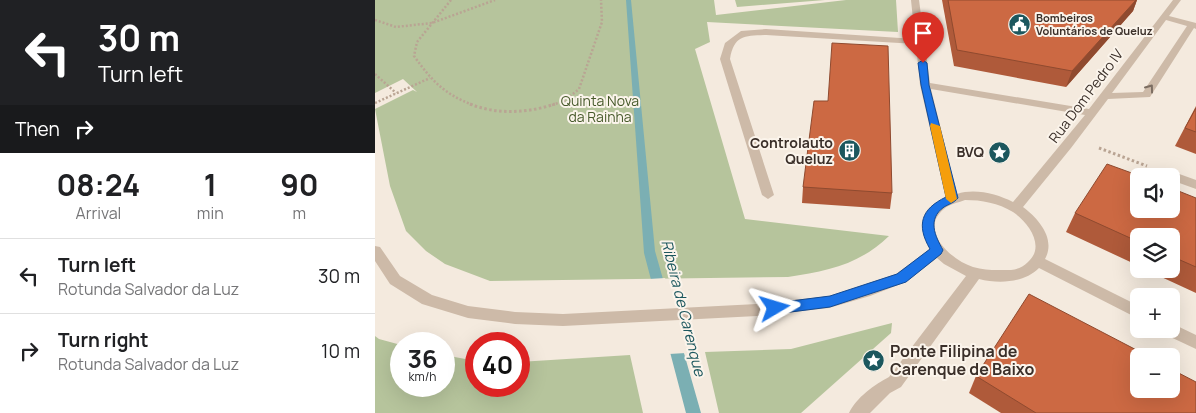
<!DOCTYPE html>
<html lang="en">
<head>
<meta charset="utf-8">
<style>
  body { margin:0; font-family:Manrope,sans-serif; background:#f2f2f2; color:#202124; height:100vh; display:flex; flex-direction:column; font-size:19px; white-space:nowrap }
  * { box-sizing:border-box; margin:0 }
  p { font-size:16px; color:#757577 }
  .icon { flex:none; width:28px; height:28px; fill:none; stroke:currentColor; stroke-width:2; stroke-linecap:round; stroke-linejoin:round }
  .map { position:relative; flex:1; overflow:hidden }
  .drawer { display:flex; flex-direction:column; background:#fff; width:375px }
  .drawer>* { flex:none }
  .hud { background:#202124; color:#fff; overflow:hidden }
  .controls { position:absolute; left:755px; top:168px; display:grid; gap:10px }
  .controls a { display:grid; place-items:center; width:50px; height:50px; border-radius:8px; background:#fff; box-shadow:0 5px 20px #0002; font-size:25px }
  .speed { position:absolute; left:15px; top:332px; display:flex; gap:10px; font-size:25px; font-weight:700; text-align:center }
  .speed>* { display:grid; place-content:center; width:65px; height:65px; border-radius:50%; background:#fff; box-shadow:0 5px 20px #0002; line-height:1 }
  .speed small { font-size:12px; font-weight:400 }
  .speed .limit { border:8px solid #d22; background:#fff; color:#111 }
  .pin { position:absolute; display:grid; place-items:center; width:42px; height:42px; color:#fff; margin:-51px -21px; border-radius:50% 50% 50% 0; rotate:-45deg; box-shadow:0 0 5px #0007 }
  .pin .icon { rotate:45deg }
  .me { position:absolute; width:55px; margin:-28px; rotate:83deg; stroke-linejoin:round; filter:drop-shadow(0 0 4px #0008) }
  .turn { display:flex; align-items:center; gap:18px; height:105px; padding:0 15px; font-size:22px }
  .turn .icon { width:65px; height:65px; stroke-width:2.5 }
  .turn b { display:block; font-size:35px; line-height:42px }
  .then { display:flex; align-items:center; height:48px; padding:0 15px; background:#0003; gap:10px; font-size:19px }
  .eta { display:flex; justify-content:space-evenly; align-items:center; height:85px; text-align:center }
  .eta b { font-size:30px; font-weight:700; line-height:35px }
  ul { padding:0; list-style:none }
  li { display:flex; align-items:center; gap:15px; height:75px; padding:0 15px; border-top:1px solid #e0e0e0 }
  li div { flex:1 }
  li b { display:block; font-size:19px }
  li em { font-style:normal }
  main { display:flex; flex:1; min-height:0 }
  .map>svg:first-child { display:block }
</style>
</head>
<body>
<main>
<section class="drawer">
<div class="hud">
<div class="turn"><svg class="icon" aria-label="left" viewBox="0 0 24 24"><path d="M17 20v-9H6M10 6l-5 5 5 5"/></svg><div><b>30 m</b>Turn left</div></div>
<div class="then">Then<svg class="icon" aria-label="right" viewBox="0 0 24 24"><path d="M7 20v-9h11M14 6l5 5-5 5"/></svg></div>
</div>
<div class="eta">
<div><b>08:24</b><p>Arrival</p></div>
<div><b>1</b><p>min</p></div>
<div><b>90</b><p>m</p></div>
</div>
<ul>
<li><svg class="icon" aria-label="left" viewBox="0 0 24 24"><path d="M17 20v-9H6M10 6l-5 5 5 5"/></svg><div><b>Turn left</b><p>Rotunda Salvador da Luz</p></div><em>30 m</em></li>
<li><svg class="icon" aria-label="right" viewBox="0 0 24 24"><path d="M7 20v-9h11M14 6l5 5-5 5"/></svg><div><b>Turn right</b><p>Rotunda Salvador da Luz</p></div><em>10 m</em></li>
</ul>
</section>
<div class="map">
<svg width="821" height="413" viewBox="0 0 821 413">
  <rect width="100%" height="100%" fill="#f4eade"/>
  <!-- green -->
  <g fill="#b6c49c">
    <path d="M 0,0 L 339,0 L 341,15 L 471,0 L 521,0 L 523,32 L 332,22 L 335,42 L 320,49 L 370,219 L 514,236 C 484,265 452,271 413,277 L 115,281 L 70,264 L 51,251 L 31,231 L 15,186 L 0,109 L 38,90 L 42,92 L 28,79 L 0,93 Z"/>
    <polygon points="360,0 450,0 362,7"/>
    <polygon points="517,323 516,333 426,413 344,413 330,352 416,349"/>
    <polygon points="0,336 4,339 26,345 26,386 69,386 69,355 101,361 101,386 144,386 144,362 255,355 268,413 0,413"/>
  </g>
  <!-- water -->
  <polygon fill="#7bafb3" points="251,0 256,0 280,251 326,413 311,413 269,253"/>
  <!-- pier -->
  <polygon fill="#f4eade" points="290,278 311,353 294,354 274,279"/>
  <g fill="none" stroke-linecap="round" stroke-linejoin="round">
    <!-- path-far1 -->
    <g stroke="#b9a493" stroke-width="2.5" stroke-dasharray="2 2" stroke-linecap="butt">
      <path d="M 76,0 L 42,42 L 39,56 C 57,81 69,94 98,105"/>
      <polyline points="0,20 21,27 57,23 120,0"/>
      <polyline points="0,74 21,93"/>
      <polyline points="0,103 55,78"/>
      <polyline points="177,105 189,101 204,89 227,22 226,0"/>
    </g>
    <!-- path -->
    <g stroke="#b9a493" stroke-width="3" stroke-dasharray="2.5 2.5" stroke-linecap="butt">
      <path d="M 95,104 C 122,115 153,113 180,104"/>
      <polyline points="724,148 772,166"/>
    </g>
    <!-- minor -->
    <g fill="#cdbaa8" fill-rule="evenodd">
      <path d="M 536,0 L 544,0 L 555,83 L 714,109 L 798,0 L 806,0 L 794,16 L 821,23 L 821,29 L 819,28 L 775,97 L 733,99 L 696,148 L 648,207 C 664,219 681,239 670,259 L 764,306 L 764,319 L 664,268 C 649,283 624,284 604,279 L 526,387 L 515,393 L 495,413 L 474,413 C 481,398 500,384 514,377 L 591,276 L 569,264 L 562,258 L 531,282 L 495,296 L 454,308 L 382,316 L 188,326 L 140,324 L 93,318 L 47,304 L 15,284 L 0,261 L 0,246 L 5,247 L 25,276 L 57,295 L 93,306 L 140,312 L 188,314 L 382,304 L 454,296 L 521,274 L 555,249 C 542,226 544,208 571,198 L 545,85 L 541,44 L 391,35 C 370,36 359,35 355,59 L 399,195 L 393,199 L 387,195 L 345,59 L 350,43 L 366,31 L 391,29 L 540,39 ZM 791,20 L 812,26 L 768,92 L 737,93 ZM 556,89 L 710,115 L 638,202 C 622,194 600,188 582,194 ZM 590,200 C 607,200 623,203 638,212 C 653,222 671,246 653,262 C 648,267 643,269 636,270 C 623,270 611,271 598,267 C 576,260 543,230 569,209 C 574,204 583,203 590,200 Z"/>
      <polygon points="796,171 821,180 821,189 796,180 796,176 791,176 792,172"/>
      <polygon points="796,323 821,335 821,349 789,334 787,329 796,329"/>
    </g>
  </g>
  <!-- wall -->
  <g fill="#af5a3a">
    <polygon points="567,0 762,0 758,11 691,87 579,66"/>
    <polygon points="453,101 517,193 515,209 427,203 428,187"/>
    <polygon points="821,106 821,154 800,146"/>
    <polygon points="821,198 821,293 769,269 796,269 796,236 764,236 764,266 691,232 700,213"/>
    <polygon points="601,376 821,413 626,413 594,393"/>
  </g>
  <!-- shaded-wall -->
  <polygon fill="#8f4a2f" points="761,0 762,0 758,11 691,87 697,71"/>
  <!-- building -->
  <g fill="#cc6943" stroke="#8f4a2f">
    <polygon points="573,0 761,0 697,71 582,50"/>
    <polygon points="457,43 513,46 517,193 428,187 439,101 453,101"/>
    <polygon points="821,108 821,132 810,128"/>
    <polygon points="732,164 765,176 764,176 764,209 796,209 796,188 821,198 821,267 796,256 796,236 764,236 764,242 700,213"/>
    <polygon points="654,294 773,356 764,356 764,389 796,389 796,369 821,382 821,413 661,413 601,376"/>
  </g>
  <!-- one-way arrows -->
  <defs><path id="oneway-chevron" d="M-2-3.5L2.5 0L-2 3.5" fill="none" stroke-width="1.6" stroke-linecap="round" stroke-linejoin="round" transform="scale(1.25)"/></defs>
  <use stroke="#7c6e62" href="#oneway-chevron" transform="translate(775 88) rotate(-54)"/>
  <!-- route -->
  <path fill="#1a73e8" stroke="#114b97" d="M 548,60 L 552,63 L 554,85 L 583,198 C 579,203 574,204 569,207 C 552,219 560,236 568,250 L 566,254 L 531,282 L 455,307 L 400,314 L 395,312 L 393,308 L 395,304 L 400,303 L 455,296 L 522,274 L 555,249 C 541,225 546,209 571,197 L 546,85 L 543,63 Z"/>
  <!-- slow -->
  <polygon fill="#f59e0b" points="556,123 565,126 582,199 576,203 571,199 555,126"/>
  <!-- icons -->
  <defs>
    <symbol id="civic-disc" viewBox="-11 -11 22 22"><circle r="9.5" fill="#1c575e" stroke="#fbf4eb"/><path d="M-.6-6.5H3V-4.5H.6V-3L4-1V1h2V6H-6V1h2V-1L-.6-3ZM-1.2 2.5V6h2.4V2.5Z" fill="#fff"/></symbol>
    <symbol id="building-disc" viewBox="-11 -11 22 22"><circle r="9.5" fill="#1c575e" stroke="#fbf4eb"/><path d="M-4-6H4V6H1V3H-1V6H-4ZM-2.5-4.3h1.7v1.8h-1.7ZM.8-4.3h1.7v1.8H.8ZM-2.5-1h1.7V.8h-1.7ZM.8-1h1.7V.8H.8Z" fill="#fff"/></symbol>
    <symbol id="sight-disc" viewBox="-11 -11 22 22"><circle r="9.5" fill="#1c575e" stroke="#fbf4eb"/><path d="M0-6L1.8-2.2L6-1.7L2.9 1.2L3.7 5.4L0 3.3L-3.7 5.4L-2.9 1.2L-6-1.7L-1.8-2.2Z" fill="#fff"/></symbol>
  </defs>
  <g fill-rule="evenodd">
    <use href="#civic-disc" x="632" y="12" width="25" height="25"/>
    <use href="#building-disc" x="462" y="138" width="25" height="25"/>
    <use href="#sight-disc" x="612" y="140" width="25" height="25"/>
    <use href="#sight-disc" x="486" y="348" width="25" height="25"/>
  </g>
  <g text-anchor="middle" stroke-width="4" stroke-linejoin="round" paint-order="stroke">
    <!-- far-poi labels -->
    <g font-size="11" font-weight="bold" fill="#3a2f29" stroke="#fbf4eb" text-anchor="start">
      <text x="661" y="22">Bombeiros<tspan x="661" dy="13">Voluntários de Queluz</tspan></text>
    </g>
    <!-- street labels -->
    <g font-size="14" fill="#3a2f29" stroke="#fbf4eb">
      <text transform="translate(711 96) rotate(-53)" y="5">Rua Dom Pedro IV</text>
    </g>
    <!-- park labels -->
    <g font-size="14" fill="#475a2b" stroke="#fbf4eb">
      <text x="225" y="106">Quinta Nova<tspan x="225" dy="16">da Rainha</tspan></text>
    </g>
    <!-- poi labels -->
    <g font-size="14" font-weight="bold" fill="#3a2f29" stroke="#fbf4eb" text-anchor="end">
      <text x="458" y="148">Controlauto<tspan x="458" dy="16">Queluz</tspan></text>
      <text x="609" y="157">BVQ</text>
    </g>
    <!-- water labels -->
    <g font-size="15" font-style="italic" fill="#1c575e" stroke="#fbf4eb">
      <text transform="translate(308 308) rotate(76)" y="5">Ribeira de Carenque</text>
    </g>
    <!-- near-poi labels -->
    <g font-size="16" font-weight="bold" fill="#3a2f29" stroke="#fbf4eb" text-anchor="start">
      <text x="515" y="357">Ponte Filipina de<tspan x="515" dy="18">Carenque de Baixo</tspan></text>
    </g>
  </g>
</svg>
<div class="controls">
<a><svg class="icon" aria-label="sound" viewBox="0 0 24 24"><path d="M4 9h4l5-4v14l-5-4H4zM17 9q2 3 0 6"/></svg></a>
<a><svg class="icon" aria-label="layers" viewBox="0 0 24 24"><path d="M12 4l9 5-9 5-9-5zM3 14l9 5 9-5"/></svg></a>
<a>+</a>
<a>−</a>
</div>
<div class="speed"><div>36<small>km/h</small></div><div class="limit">40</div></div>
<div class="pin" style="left:548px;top:63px;background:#d93025"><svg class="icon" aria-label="arrive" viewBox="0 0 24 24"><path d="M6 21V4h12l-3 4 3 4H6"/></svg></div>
<svg class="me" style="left:400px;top:308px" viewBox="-20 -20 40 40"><path d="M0-17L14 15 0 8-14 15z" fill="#1a73e8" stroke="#fff" stroke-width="4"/></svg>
</div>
</main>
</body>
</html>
